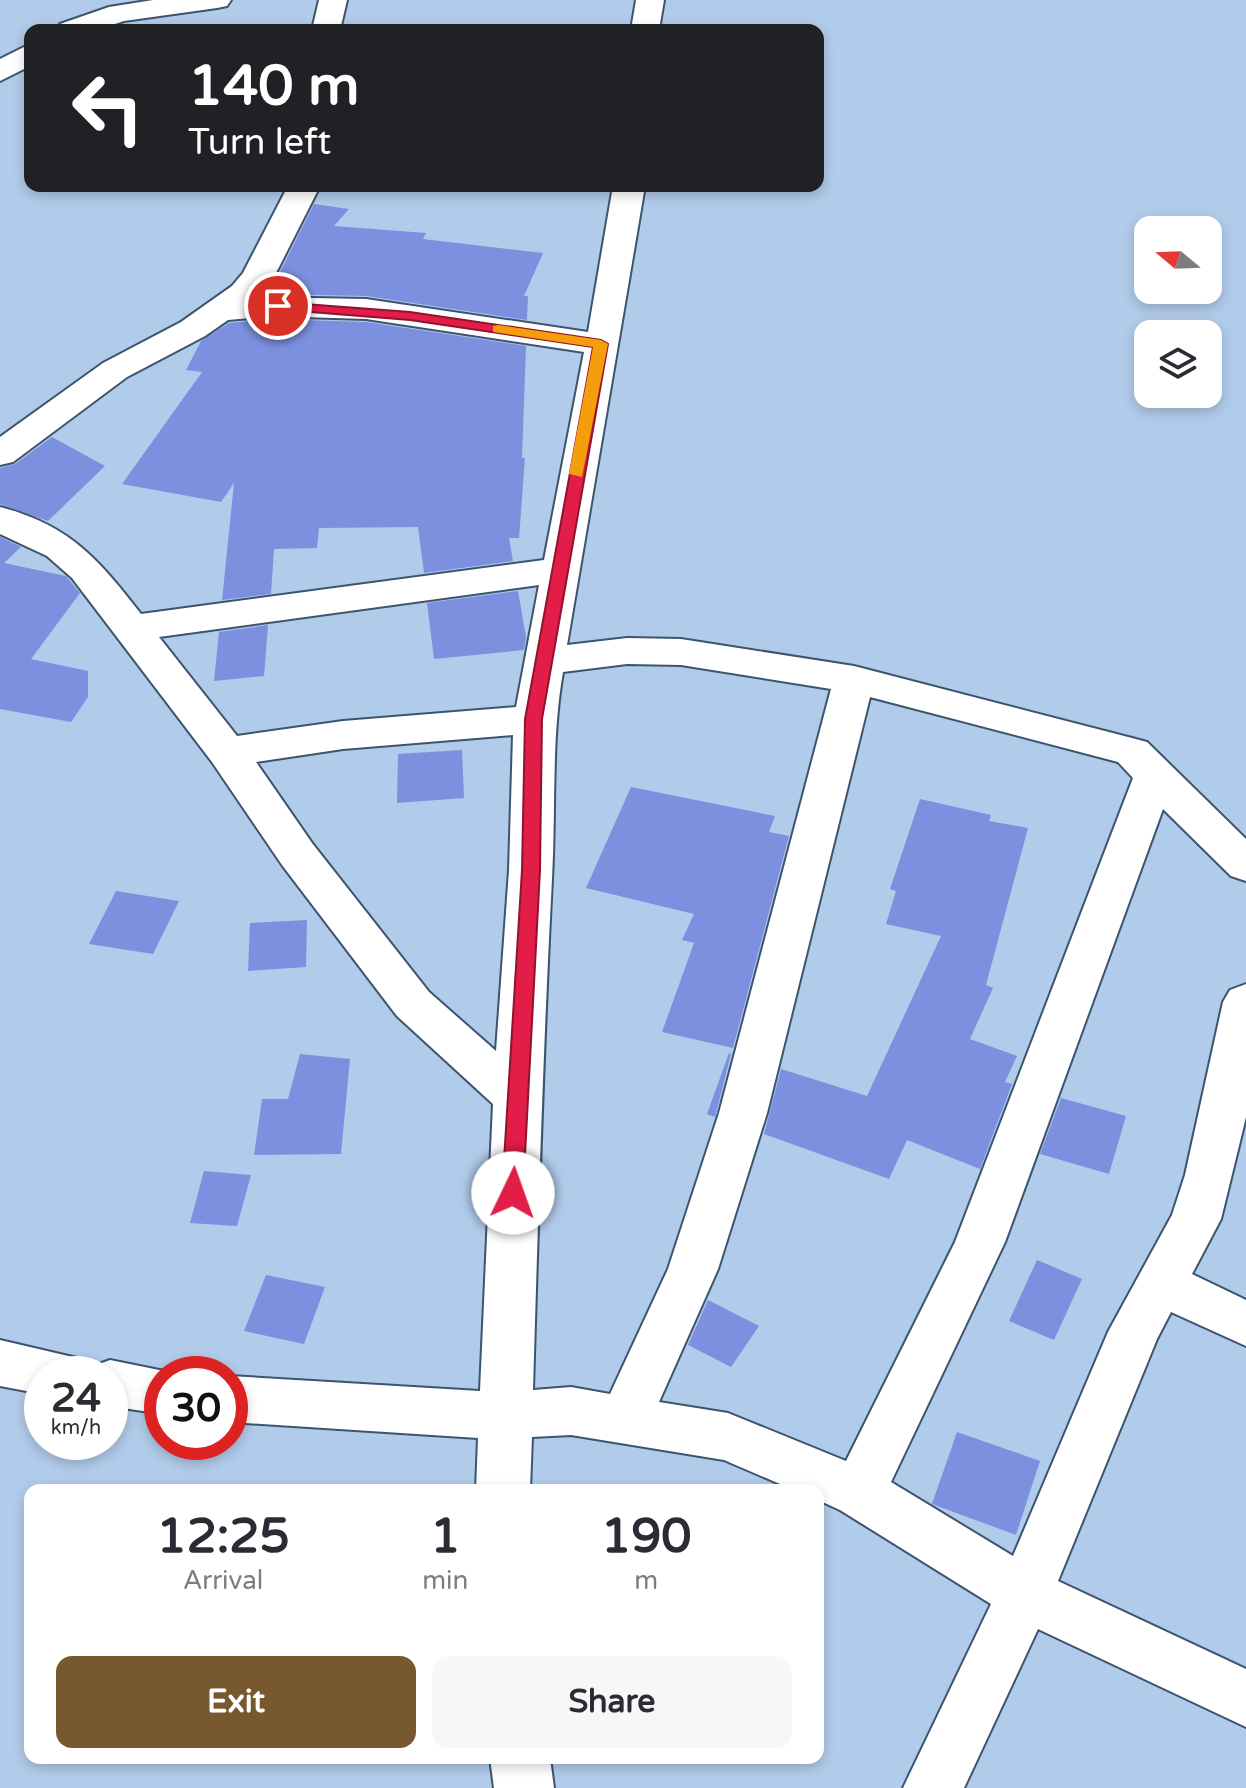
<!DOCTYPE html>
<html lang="en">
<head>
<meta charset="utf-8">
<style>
  body { margin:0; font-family:"Varela Round",sans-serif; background:#f7f7f7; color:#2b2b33; height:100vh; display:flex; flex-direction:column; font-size:30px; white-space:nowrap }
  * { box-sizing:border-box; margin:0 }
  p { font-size:26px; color:#7c7c81 }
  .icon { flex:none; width:44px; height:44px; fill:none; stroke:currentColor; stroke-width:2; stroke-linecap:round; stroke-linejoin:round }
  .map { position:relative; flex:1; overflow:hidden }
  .side { position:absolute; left:24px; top:1484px; width:800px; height:280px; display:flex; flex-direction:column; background:#fff; border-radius:16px; box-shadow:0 4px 12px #0003 }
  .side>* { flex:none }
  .guide { position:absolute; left:24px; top:24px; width:800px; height:168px; border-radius:16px; box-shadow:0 4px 12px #0003; background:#202124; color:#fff; overflow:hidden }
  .needle { width:52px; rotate:289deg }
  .buttons { position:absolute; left:1134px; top:216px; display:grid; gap:16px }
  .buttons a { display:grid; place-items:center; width:88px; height:88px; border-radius:16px; background:#fff; box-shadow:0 4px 12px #0003; font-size:40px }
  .speed { position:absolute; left:24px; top:1356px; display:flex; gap:16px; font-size:40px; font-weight:700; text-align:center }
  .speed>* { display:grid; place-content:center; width:104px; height:104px; border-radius:50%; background:#fff; box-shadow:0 4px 12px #0003; line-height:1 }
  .speed small { font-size:20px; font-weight:400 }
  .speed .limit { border:12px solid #d22; background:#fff; color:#111 }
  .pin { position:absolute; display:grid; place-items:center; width:68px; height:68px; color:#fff; margin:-34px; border:4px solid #fff; border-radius:50%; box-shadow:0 2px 8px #0007 }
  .me { position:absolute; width:88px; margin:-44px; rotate:3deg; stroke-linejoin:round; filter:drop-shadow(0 0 6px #0008) }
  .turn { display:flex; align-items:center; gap:28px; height:168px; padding:0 32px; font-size:36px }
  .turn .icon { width:104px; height:104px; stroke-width:2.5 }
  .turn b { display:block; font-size:56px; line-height:68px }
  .eta { display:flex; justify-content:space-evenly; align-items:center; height:136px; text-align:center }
  .eta b { font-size:48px; font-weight:800; line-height:56px }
  .action { display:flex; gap:16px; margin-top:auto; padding:16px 32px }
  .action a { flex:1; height:92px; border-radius:16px; background:#78582e; color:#fff; font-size:32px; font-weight:800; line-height:92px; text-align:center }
  .action a+a { background:#f7f7f7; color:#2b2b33 }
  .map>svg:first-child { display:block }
</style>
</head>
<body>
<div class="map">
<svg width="1246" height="1788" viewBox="0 0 1246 1788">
  <rect width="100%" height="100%" fill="#b1cbea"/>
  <!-- building -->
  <g fill="#7c90df">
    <polygon points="314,204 349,209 334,226 426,233 423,239 543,253 524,296 528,296 527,320 366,296 264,294 277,278"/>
    <polygon points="271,319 366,322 526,346 522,458 525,458 519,538 509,538 513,561 424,573 418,527 319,528 317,548 274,549 271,594 222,600 234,483 221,502 122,484 202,372 186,370 201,341 229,323"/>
    <polygon points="52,437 105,466 48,521 0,504 0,468 15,464"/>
    <polygon points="0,537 21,547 4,563 66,576 80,593 31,659 88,671 88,697 71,722 0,709"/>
    <polygon points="518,591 526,637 524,650 434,659 427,603"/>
    <polygon points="268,625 264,676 214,681 219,632"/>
    <polygon points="462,750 464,798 397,803 398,754"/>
    <polygon points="631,787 775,816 769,832 789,836 733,1048 662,1032 694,943 682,940 694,914 586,888"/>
    <polygon points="920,799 991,815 989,821 1028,828 986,985 993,988 970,1039 1017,1056 1005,1082 1012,1084 980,1169 907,1140 889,1179 764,1134 781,1069 867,1096 941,936 886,924 896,891 890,889"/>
    <polygon points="116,891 179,901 153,954 89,944"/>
    <polygon points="307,920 306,967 248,971 250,923"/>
    <polygon points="729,1053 731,1054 715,1117 707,1114"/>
    <polygon points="300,1054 350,1059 341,1154 254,1155 262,1099 288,1099"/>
    <polygon points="1061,1098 1126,1116 1109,1174 1040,1154"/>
    <polygon points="204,1171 251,1175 237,1226 190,1223"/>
    <polygon points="1037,1260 1082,1279 1054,1340 1009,1321"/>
    <polygon points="266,1275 325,1287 304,1344 244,1331"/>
    <polygon points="708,1300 759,1326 731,1367 688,1345"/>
    <polygon points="957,1432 1040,1461 1016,1535 932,1504"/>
  </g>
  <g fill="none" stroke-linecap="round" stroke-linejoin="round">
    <defs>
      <g id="minor">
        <polygon points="153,0 231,0 227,6 217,8 124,21 97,30 56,30 60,24 109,7"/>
        <polygon points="319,0 347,0 340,30 312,30"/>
        <polygon points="636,0 664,0 659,30 631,30"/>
        <polygon points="30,44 30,66 0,81 0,59"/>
        <path d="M 288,186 L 320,186 L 274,277 L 258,297 L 366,299 L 588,332 L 613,186 L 645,186 L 567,645 L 627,638 L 681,639 L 854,666 L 1132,738 L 1147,742 L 1246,839 L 1246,881 L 1231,876 L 1163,809 L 1005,1242 L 891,1482 L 1013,1556 L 1108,1332 L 1172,1215 L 1185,1175 L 1223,1002 L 1230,990 L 1246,984 L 1246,1117 L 1221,1219 L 1192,1274 L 1246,1300 L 1246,1346 L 1171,1312 L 1157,1339 L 1058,1581 L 1246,1669 L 1246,1727 L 1038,1629 L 964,1788 L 903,1788 L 991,1604 L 840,1510 L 818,1500 L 818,1490 L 794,1490 L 724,1460 L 571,1435 L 532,1437 L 530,1490 L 476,1490 L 478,1438 L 230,1422 L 230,1376 L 480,1391 L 493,1104 L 397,1016 L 282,865 L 212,762 L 72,578 L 47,556 L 0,534 L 0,507 C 70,525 99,560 141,614 L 544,560 L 584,352 L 366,319 L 271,316 L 228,320 L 205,336 L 127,377 L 13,462 L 0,465 L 0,437 L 103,363 L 181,322 L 232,286 L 243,273 ZM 539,585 L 516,707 L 343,721 L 237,736 L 159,637 ZM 627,664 L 681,665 L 831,689 L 719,1113 L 668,1269 L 610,1394 L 571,1387 L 533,1390 C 538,1219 543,1049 552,879 C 556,809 551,741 563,672 ZM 870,697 L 1118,762 L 1133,778 L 955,1242 L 846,1461 L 728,1413 L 659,1402 L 718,1269 L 767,1113 ZM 513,735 L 509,870 L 496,1051 L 429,992 L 312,843 L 256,762 L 343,749 Z"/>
        <polygon points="0,1340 77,1358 84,1374 42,1374 42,1394 0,1386"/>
        <polygon points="110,1360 179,1374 162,1374 162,1414 110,1406 110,1374 88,1374 91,1367"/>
        <polygon points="490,1758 550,1758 554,1788 494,1788"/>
      </g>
    </defs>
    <!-- minor casing -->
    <use href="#minor" stroke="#3d546e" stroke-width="4"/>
    <!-- minor -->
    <use href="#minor" fill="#fff" fill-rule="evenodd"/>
  </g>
  <!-- route -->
  <polygon fill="#e11d48" stroke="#92132f" stroke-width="2" points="278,302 410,312 601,340 608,344 542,719 540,870 523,1193 513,1201 502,1193 522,870 525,719 593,347 410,320 274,309 274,303"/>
  <!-- slow -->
  <polygon fill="#f59e0b" points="498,325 601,340 608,344 582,477 569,474 593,347 493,332 493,326"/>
</svg>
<div class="buttons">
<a><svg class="needle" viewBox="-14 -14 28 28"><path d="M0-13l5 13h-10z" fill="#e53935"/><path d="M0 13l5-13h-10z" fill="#7c7c81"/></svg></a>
<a><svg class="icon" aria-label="layers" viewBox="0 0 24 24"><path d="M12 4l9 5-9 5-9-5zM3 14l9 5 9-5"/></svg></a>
</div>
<div class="speed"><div>24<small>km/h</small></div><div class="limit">30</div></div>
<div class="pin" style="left:278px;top:306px;background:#d93025"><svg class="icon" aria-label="arrive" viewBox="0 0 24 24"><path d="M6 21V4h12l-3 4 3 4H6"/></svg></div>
<svg class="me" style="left:513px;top:1193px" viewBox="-20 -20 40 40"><circle r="19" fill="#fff"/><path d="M0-13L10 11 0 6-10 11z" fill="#e11d48"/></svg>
<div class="guide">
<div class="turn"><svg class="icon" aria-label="left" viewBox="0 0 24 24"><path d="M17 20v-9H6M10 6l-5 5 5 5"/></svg><div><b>140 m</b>Turn left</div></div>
</div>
<section class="side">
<div class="eta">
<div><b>12:25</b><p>Arrival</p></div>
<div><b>1</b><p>min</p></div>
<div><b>190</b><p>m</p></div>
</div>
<div class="action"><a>Exit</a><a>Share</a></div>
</section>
</div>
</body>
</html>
